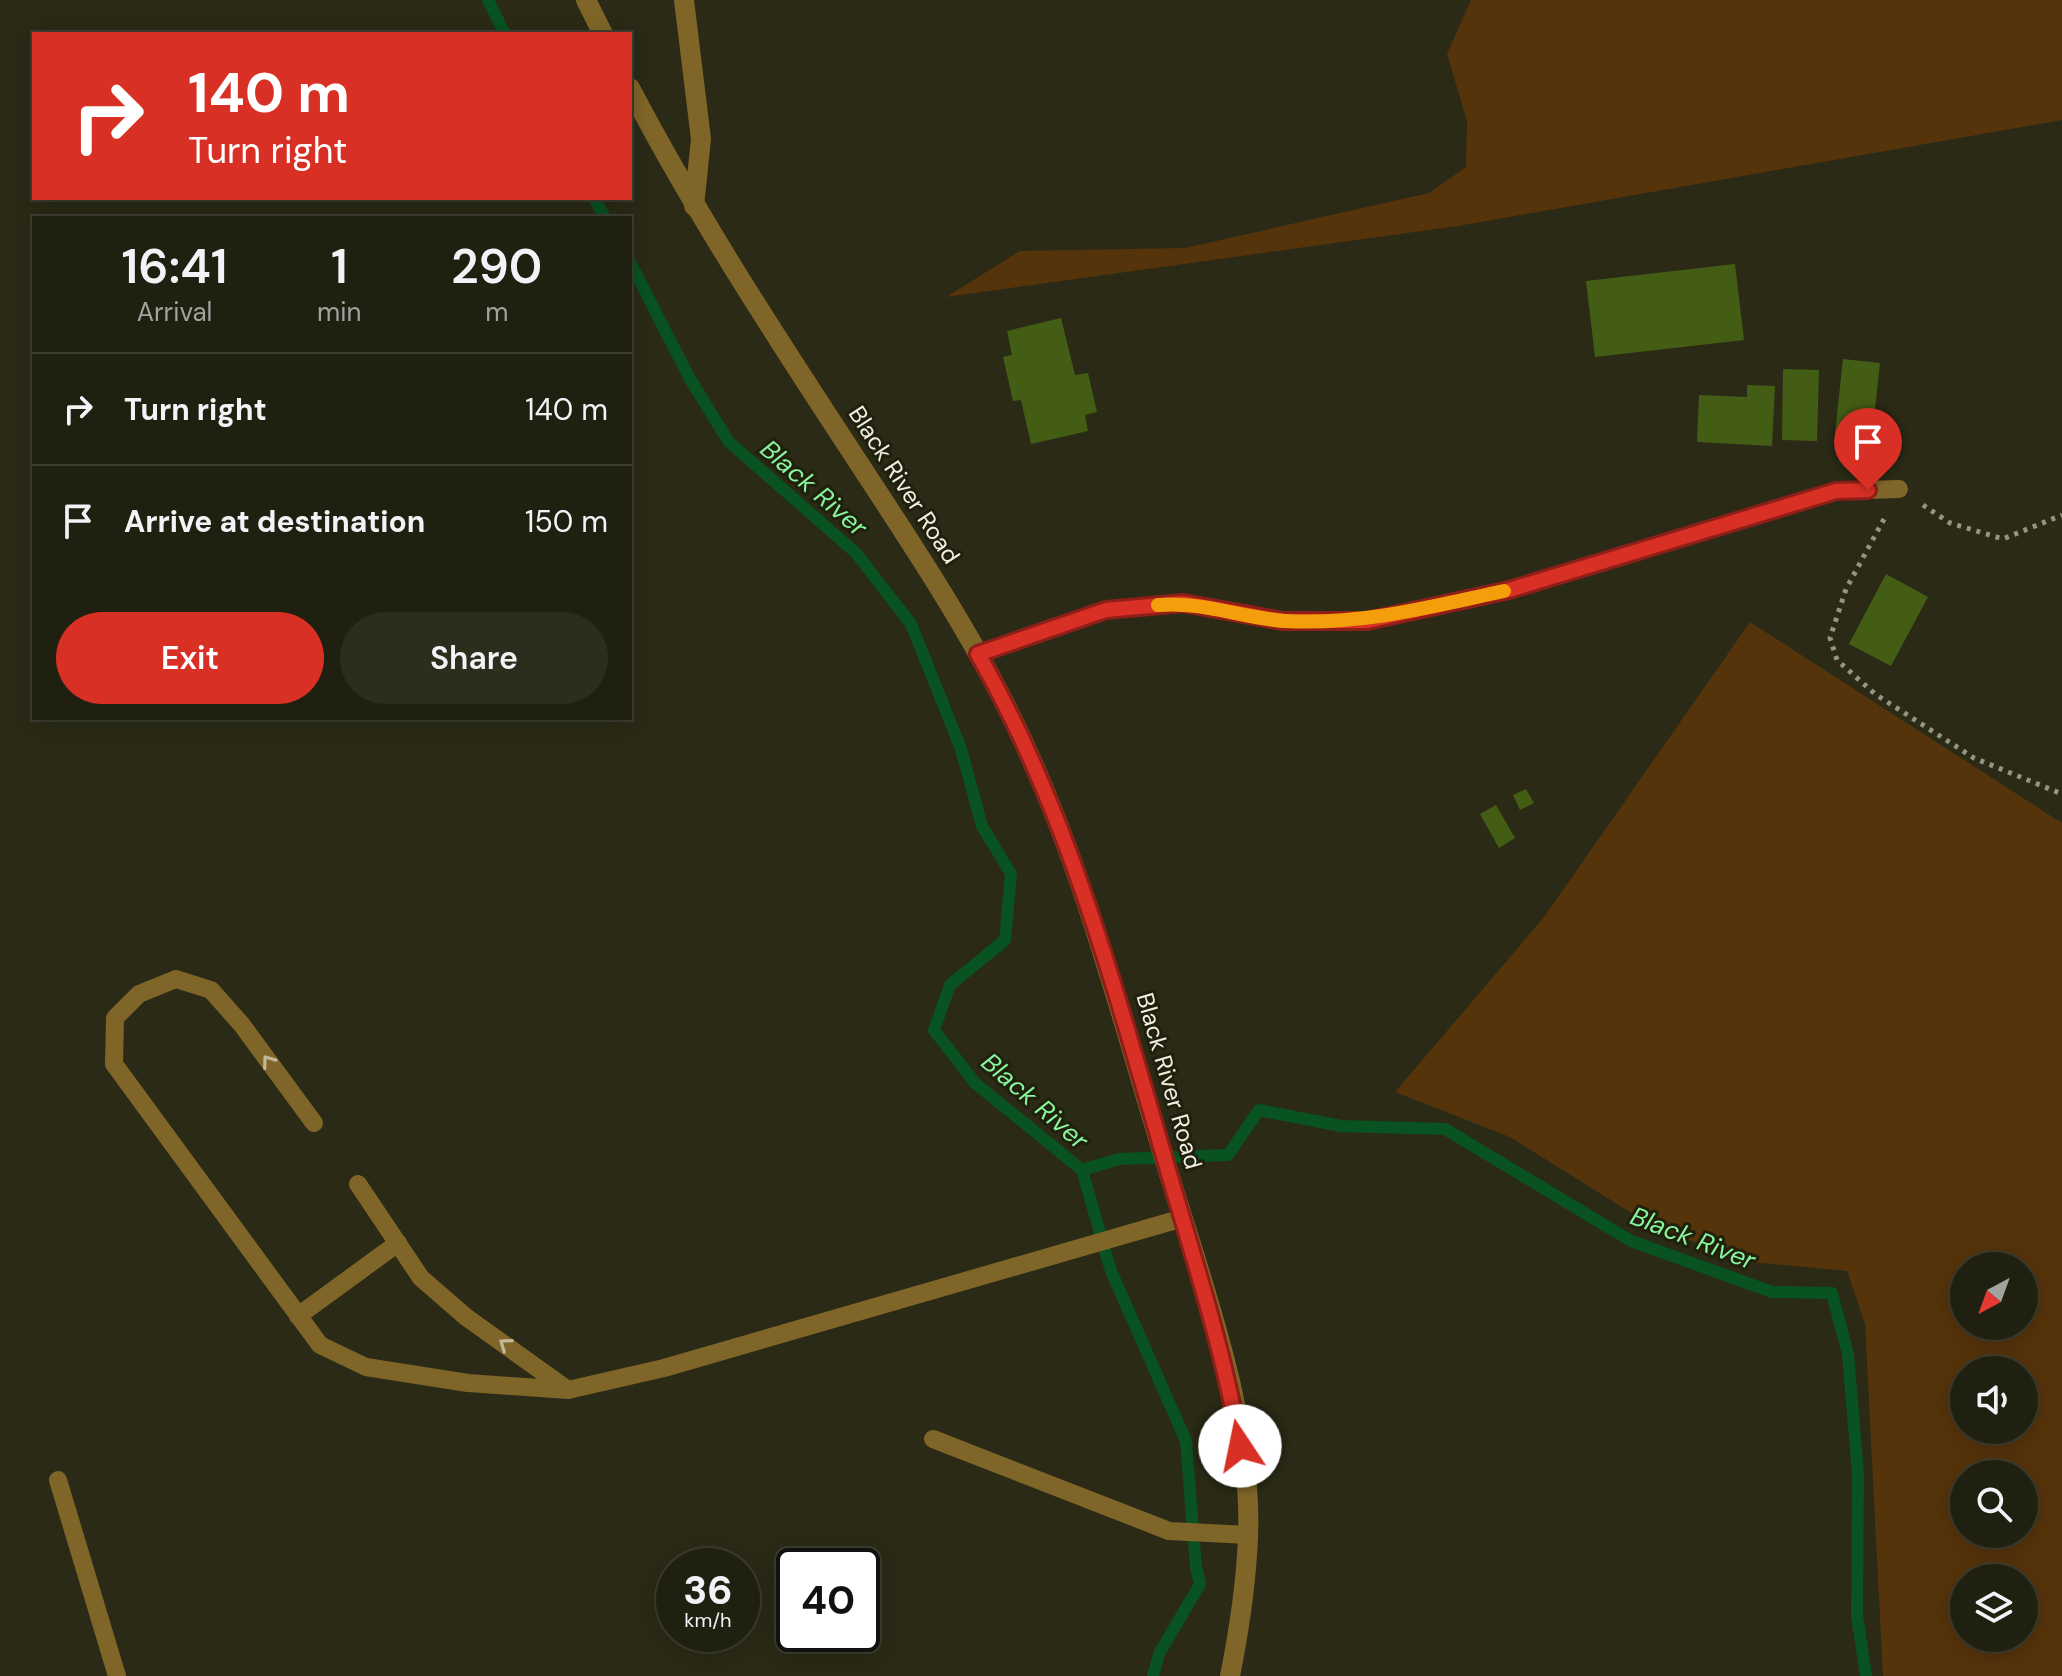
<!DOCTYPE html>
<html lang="en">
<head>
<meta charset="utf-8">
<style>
  body { margin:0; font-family:"DM Sans",sans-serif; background:#2d2d1e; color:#f1f3f6; height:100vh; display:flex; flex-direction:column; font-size:30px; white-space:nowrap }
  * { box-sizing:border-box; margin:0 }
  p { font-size:26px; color:#a2a39f }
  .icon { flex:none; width:44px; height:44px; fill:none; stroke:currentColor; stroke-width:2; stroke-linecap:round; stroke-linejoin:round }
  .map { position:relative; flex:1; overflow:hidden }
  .panel { position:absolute; left:32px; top:216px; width:600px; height:504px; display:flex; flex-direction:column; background:#202010; border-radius:0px; box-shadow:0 4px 20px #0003,0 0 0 2px #3d3e30 }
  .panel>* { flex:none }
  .top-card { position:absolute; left:32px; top:32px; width:600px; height:168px; border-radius:0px; box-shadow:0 4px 20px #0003,0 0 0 2px #3d3e30; background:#d93025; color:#fff; overflow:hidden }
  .needle { width:52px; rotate:221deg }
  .fabs { position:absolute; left:1950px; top:1252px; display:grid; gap:16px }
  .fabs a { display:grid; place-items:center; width:88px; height:88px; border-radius:50%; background:#202010; box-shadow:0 4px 20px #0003,0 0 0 2px #3d3e30; font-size:40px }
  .speed { position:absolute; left:656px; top:1548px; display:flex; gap:16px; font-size:40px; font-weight:700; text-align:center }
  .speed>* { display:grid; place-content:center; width:104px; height:104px; border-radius:50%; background:#202010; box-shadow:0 4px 20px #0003,0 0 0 2px #3d3e30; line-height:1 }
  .speed small { font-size:20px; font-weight:400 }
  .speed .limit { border:4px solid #111; border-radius:12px; background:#fff; color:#111 }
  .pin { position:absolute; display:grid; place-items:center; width:68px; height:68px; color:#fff; margin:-82px -34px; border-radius:50% 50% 50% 0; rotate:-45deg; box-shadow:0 0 8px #0007 }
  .pin .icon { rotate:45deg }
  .me { position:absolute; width:88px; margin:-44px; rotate:349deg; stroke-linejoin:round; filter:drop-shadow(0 0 6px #0008) }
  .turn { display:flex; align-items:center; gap:28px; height:168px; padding:0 24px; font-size:36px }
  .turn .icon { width:104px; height:104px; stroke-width:2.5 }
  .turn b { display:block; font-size:56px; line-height:68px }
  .eta { display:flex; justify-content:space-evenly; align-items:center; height:136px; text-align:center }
  .eta b { font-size:48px; font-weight:600; line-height:56px }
  .primary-button { display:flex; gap:16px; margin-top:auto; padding:16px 24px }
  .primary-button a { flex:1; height:92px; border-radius:48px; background:#d93025; color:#fff; font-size:32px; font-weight:600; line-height:92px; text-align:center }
  .primary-button a+a { background:#2d2d1e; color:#f1f3f6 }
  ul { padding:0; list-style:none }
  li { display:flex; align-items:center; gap:24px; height:112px; padding:0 24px; border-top:2px solid #3d3e30 }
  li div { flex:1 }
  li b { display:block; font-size:30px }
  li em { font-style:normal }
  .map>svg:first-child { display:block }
</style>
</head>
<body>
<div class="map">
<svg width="2062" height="1676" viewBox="0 0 2062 1676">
  <rect width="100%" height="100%" fill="#2a2a16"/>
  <!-- green -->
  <g fill="#55330b" fill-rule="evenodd">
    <polygon points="1471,0 2062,0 2062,120 1458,226 946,297 1020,251 1185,248 1429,193 1466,167 1467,121 1447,54"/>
    <path d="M 1750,622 L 2062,823 L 2062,1676 L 1883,1676 L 1865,1324 L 1847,1271 L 1740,1261 L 1646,1222 L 1510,1137 L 1395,1092 L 1544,917 ZM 1964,1266 L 2024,1266 L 2024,1326 L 1964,1326 ZM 1964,1370 L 2024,1370 L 2024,1430 L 1964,1430 ZM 1964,1474 L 2024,1474 L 2024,1534 L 1964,1534 ZM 1964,1578 L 2024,1578 L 2024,1638 L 1964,1638 Z"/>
  </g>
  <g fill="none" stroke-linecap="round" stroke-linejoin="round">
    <!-- stream -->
    <g stroke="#095222" stroke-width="12">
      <polyline points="488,0 505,34"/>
      <polyline points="594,198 605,218"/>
      <polyline points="630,262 690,379 729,442 856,553 911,624 961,749 982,826 1011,874 1005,940 950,985 934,1030 975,1083 1082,1170 1119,1159 1228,1155 1259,1110 1341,1126 1445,1129 1631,1241 1772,1292 1832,1293 1848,1354 1858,1474 1857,1616 1866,1676"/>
      <polyline points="1082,1170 1111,1271 1186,1441 1196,1567 1200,1584 1159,1654 1153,1676"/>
    </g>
  </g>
  <!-- building -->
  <g fill="#435e14">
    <polygon points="1735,264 1744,340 1595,357 1586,281"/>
    <polygon points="1061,318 1075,375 1088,373 1097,412 1085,415 1088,431 1031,444 1021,400 1013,401 1003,357 1012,355 1007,331"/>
    <polygon points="1843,359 1880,363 1872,437 1835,433"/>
    <polygon points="1783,369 1819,370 1817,441 1782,440"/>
    <polygon points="1747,385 1775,386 1772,446 1697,442 1699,395 1747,397"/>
    <polygon points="1886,574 1928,597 1891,666 1849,644"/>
    <polygon points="1526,789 1534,803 1520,810 1513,795"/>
    <polygon points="1496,805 1515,838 1499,848 1480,814"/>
  </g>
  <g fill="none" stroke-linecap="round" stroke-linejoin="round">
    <!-- path -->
    <g stroke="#959584" stroke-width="5" stroke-dasharray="4 6" stroke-linecap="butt">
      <polyline points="1923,505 1950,523 2003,539 2062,515"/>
      <polyline points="1884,519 1846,589 1830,638 1837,660 1875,694 1974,758 2062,794"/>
    </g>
    <!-- service -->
    <g stroke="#7f6528" stroke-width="18">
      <polyline points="978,654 1106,610 1183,603 1283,621 1367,621 1509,590 1836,491 1899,489"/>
      <polyline points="314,1123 242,1025 211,990 176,979 139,994 115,1018 114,1064 320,1345 366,1367 468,1383 568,1390 664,1368 1183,1218"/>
      <polyline points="358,1184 421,1278 466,1317 568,1390"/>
      <polyline points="298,1316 398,1243"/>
      <polyline points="933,1439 1169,1531 1248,1535"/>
      <polyline points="58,1480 117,1676"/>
    </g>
    <!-- minor -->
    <polyline stroke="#7f6528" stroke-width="20" points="684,0 701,139 694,206"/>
    <!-- tertiary -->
    <g stroke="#7f6528" stroke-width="20">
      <polyline points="586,0 603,34"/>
      <path d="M 630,88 C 695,212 771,329 847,445 C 901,528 957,610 1002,698 C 1080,849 1119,1012 1169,1174 C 1203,1286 1253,1419 1248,1538 C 1246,1584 1239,1631 1230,1676"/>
    </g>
  </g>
  <!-- one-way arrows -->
  <defs><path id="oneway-chevron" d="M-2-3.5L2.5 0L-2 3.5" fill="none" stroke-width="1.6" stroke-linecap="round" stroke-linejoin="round" transform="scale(2)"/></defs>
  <g stroke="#c2b898">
    <use href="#oneway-chevron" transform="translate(268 1061) rotate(-126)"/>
    <use href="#oneway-chevron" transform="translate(505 1344) rotate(-145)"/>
  </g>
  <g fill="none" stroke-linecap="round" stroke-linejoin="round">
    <defs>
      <path id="route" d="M 1240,1446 C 1223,1345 1191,1251 1163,1153 C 1113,982 1067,810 978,654 L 1106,610 L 1183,603 L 1283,621 L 1367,621 L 1509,590 L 1836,491 L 1868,490"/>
    </defs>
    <!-- route casing -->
    <use href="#route" stroke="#8d1f18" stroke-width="20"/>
    <!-- route -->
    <use href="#route" stroke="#d93025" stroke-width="14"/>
    <!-- slow -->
    <path stroke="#f59e0b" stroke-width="14" d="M 1158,605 C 1202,601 1242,618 1285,621 C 1363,625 1429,607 1504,591"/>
  </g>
  <g text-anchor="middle" stroke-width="6" stroke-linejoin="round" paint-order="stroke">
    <!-- street labels -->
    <g font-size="24" fill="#efefe2" stroke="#21200c">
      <text transform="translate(904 485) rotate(57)" y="8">Black River Road</text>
      <text transform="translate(1169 1081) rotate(74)" y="8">Black River Road</text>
    </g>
    <!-- water labels -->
    <g font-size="26" font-style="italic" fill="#86f59d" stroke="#21200c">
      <text transform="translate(814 488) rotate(41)" y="9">Black River</text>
      <text transform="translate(1035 1101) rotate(41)" y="9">Black River</text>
      <text transform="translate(1693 1238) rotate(21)" y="9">Black River</text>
    </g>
  </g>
</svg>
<div class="fabs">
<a><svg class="needle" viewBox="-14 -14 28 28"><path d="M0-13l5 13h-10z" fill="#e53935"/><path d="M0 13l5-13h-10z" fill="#a2a39f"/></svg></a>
<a><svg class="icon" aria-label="sound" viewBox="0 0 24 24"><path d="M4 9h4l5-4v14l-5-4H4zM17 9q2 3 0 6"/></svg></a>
<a><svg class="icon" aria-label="search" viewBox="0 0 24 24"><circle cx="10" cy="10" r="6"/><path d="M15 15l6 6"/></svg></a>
<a><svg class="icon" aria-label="layers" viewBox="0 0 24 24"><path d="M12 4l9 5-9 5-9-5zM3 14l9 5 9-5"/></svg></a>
</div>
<div class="speed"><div>36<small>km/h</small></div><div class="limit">40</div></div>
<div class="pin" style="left:1868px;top:490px;background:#d93025"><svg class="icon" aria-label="arrive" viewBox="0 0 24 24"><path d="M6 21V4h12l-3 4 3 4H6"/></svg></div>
<svg class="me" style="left:1240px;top:1446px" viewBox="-20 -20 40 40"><circle r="19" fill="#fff"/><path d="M0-13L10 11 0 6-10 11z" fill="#d93025"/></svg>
<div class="top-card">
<div class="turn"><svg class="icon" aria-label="right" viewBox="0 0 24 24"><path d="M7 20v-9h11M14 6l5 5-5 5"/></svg><div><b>140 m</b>Turn right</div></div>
</div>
<section class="panel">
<div class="eta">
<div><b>16:41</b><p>Arrival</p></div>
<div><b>1</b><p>min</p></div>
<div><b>290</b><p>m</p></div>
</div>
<ul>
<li><svg class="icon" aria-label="right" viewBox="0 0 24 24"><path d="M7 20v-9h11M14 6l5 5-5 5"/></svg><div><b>Turn right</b></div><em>140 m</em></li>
<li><svg class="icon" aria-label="arrive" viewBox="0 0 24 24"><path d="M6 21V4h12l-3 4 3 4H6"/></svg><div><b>Arrive at destination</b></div><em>150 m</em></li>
</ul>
<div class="primary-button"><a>Exit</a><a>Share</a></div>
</section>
</div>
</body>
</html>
